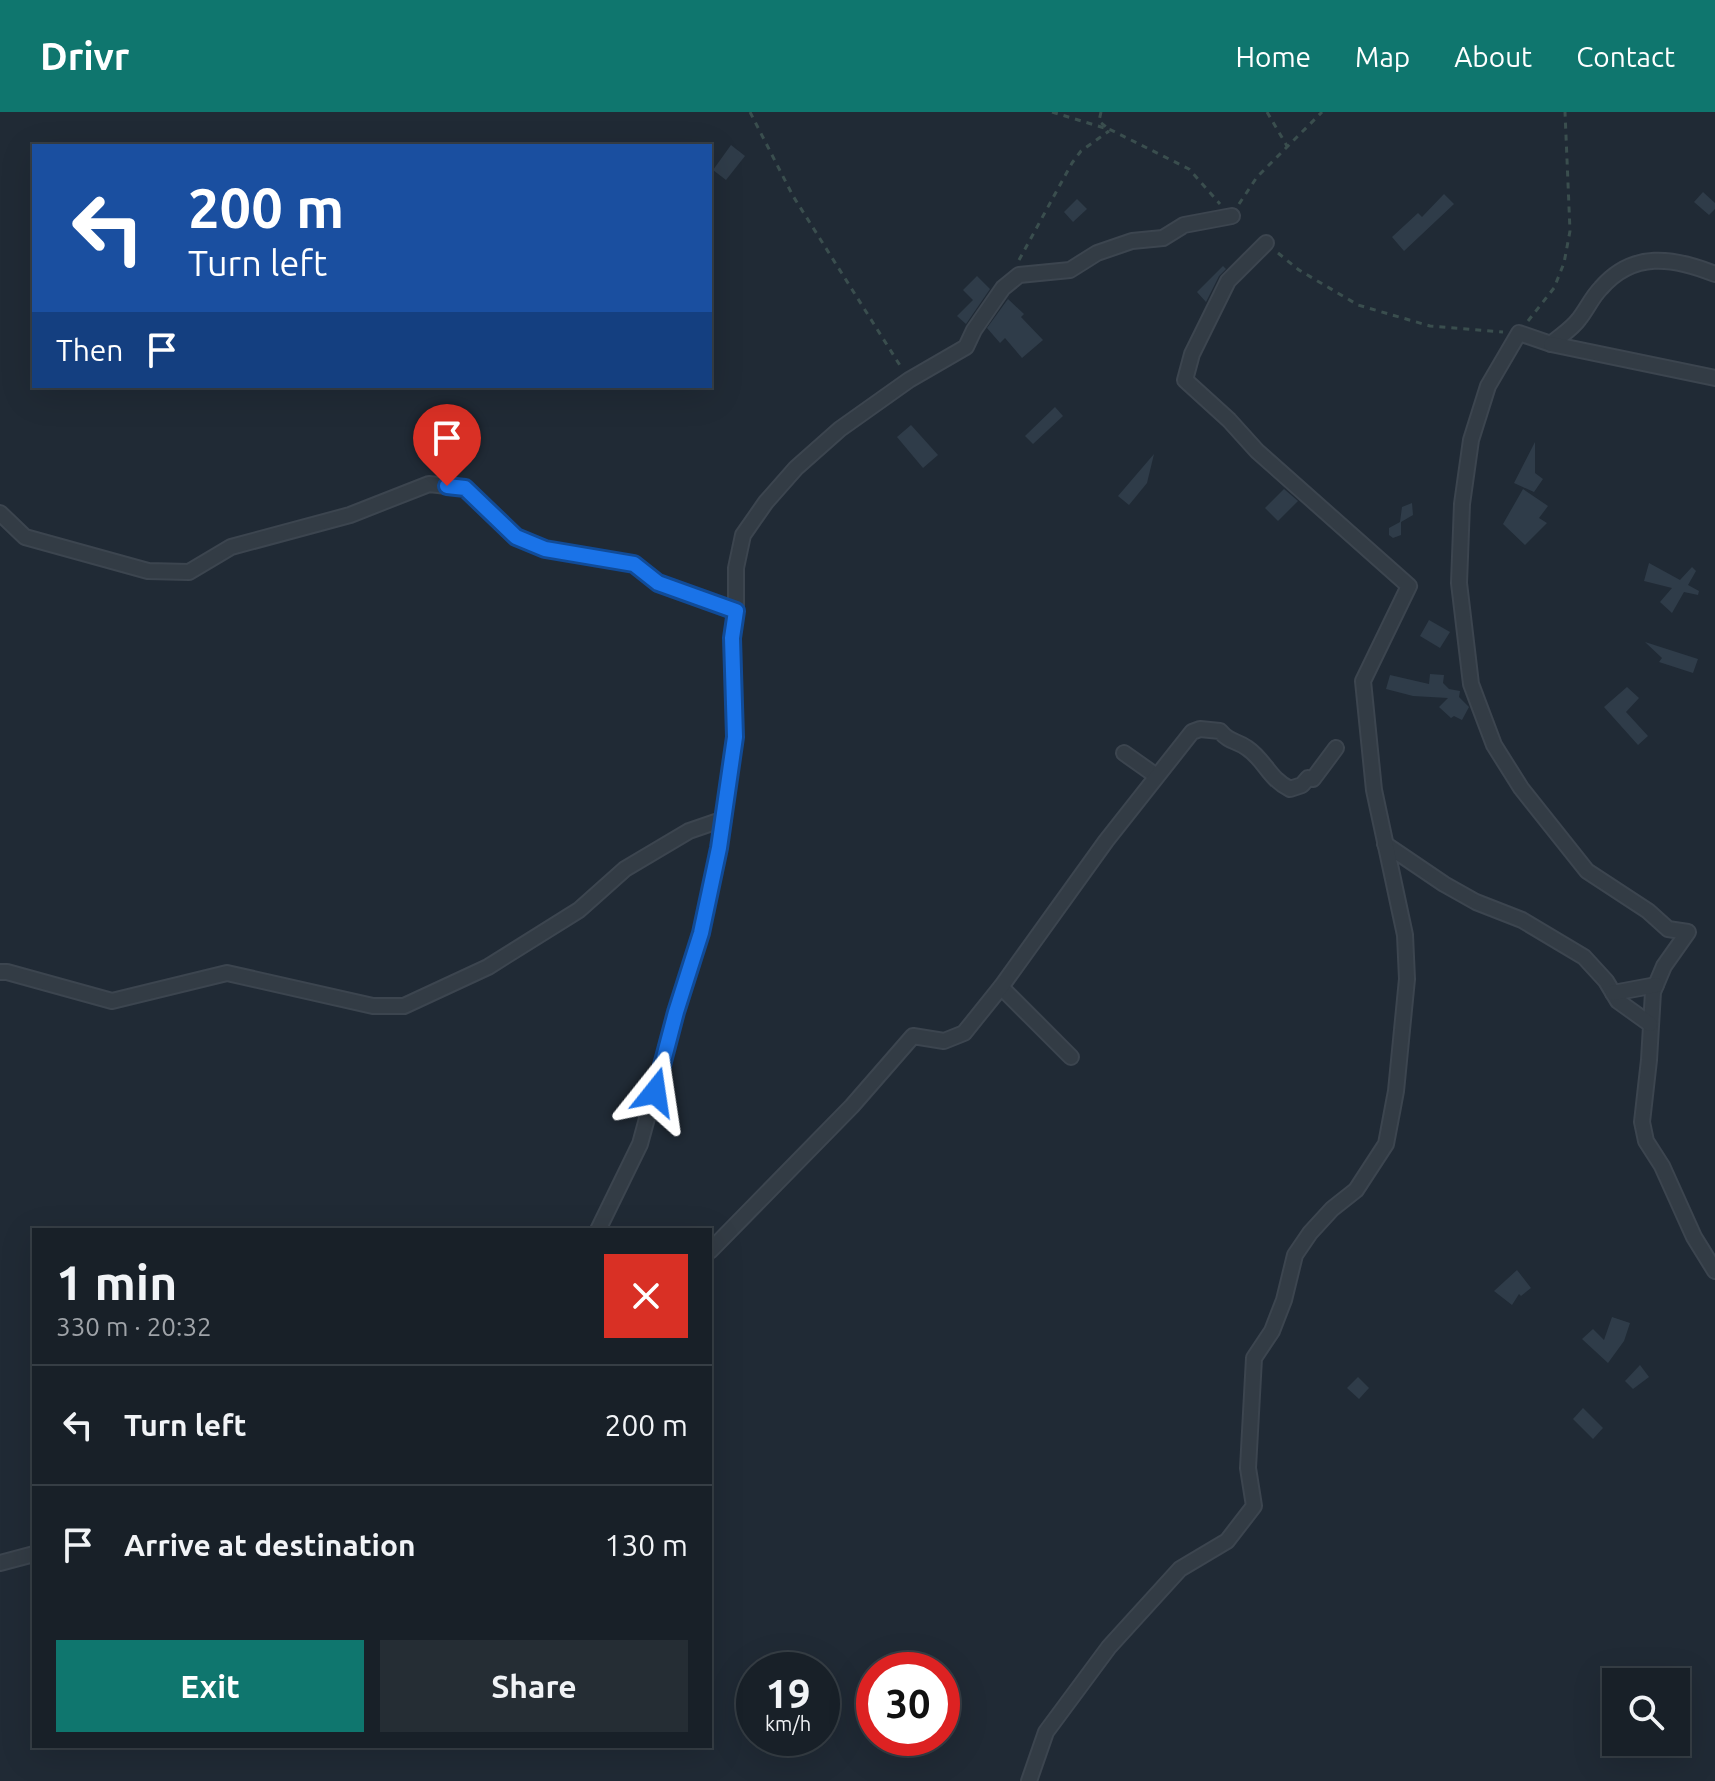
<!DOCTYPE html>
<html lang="en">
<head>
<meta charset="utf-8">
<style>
  body { margin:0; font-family:Ubuntu,sans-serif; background:#252d34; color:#f1f3f6; height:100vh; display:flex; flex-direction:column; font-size:30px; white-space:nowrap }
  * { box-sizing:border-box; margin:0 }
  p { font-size:26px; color:#9fa3a8 }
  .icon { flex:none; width:44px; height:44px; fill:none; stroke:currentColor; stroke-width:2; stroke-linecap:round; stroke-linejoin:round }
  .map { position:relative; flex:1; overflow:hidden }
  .side { position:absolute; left:32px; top:1116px; width:680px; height:520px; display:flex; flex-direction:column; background:#182028; border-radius:0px; box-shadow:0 8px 32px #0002,0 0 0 2px #363e45 }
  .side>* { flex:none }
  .hud { position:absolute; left:32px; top:32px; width:680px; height:244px; border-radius:0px; box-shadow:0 8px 32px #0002,0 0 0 2px #363e45; background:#1a4fa0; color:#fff; overflow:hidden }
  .buttons { position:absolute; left:1602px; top:1556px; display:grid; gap:16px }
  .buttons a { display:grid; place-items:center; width:88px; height:88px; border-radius:0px; background:#182028; box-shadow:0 8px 32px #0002,0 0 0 2px #363e45; font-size:40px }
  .speed { position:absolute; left:736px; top:1540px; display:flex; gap:16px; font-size:40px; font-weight:700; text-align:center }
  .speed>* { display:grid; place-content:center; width:104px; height:104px; border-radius:50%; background:#182028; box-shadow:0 8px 32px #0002,0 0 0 2px #363e45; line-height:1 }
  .speed small { font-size:20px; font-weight:400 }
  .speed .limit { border:12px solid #d22; background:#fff; color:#111 }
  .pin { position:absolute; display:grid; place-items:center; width:68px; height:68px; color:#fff; margin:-82px -34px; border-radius:50% 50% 50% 0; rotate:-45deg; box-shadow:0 0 8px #0007 }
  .pin .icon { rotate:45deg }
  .me { position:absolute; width:88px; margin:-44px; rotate:15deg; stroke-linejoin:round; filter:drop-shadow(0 0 6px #0008) }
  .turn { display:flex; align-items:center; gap:28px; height:168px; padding:0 24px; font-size:36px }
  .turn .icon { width:104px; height:104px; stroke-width:2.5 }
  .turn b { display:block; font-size:56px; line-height:68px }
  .then { display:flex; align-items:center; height:76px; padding:0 24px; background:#0003; gap:16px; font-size:30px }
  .round { display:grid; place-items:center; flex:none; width:84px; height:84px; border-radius:0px; background:#252d34 }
  .head { display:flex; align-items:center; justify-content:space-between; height:136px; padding:0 24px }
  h1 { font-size:48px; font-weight:600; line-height:60px }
  .action { display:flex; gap:16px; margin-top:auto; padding:16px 24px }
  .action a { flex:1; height:92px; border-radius:0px; background:#0f766e; color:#fff; font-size:32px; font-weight:600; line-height:92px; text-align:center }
  .action a+a { background:#252d34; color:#f1f3f6 }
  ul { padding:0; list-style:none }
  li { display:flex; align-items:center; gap:24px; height:120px; padding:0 24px; border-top:2px solid #363e45 }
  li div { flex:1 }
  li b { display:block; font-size:30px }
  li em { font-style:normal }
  header { display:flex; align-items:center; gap:48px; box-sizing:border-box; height:112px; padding:0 40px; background:#0f766e; color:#fff }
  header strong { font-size:38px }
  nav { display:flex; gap:44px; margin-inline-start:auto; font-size:28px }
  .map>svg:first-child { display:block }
</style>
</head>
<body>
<header>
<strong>Drivr</strong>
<nav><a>Home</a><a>Map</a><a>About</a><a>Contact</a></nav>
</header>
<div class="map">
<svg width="1715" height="1669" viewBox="0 0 1715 1669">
  <rect width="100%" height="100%" fill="#202a35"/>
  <!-- building -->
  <g fill="#2f3c49">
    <polygon points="731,33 745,44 726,68 713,58"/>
    <polygon points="1703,80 1715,91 1715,97 1709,103 1694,90"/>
    <polygon points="1444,82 1454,92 1404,139 1392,125 1418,101 1422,105"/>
    <polygon points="1077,87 1087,97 1073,110 1064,100"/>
    <polygon points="1223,154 1226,157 1219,164 1206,190 1197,180"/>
    <polygon points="977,164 990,177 966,212 957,204 973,188 963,178"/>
    <polygon points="1008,187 1024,202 1021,205 1043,228 1022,246 1005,226 1000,231 987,216"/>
    <polygon points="1055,295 1063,304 1033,332 1025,324"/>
    <polygon points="911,313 938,343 923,356 897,325"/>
    <polygon points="1535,330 1535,361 1543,367 1534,380 1514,371"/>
    <polygon points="1154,342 1147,371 1129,393 1118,384"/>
    <polygon points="1284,377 1298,389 1278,409 1265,396"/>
    <polygon points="1523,377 1548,394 1539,406 1547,411 1525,433 1503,412"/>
    <polygon points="1412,391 1413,403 1401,410 1401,423 1393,426 1389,423 1389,416 1400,410 1402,395"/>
    <polygon points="1649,451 1680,468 1692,455 1696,459 1688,473 1699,479 1698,483 1684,480 1672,501 1660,490 1672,476 1644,469"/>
    <polygon points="1429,508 1450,520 1440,536 1420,524"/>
    <polygon points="1645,530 1698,547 1693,561 1659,550 1662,546"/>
    <polygon points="1430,562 1444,563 1443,571 1449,577 1460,579 1459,585 1469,595 1462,608 1454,604 1451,606 1439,595 1448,586 1413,584 1386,577 1390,563 1429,572"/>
    <polygon points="1627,575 1639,586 1626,600 1648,624 1638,633 1604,595"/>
    <polygon points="1517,1158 1531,1176 1521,1184 1519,1182 1512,1193 1494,1179"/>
    <polygon points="1612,1205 1630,1211 1624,1229 1608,1251 1582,1227 1593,1217 1604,1228"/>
    <polygon points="1640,1253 1649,1265 1633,1277 1625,1269"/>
    <polygon points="1358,1265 1369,1276 1359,1287 1347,1276"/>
    <polygon points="1583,1296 1603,1316 1593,1327 1573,1307"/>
  </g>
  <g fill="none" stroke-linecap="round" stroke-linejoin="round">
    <defs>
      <g id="minor">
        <path d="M 1715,162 C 1673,145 1633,139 1601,176 C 1592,185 1587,197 1579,207 C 1572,217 1560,224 1551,232 L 1519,221 L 1488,274 L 1471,328 L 1462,392 L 1459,471 L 1471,572 L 1494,633 L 1521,676 L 1587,759 L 1648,799 L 1668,817 L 1688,820 L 1664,854 L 1653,880 L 1649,948 L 1642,1010 L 1646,1029 L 1662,1054 L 1694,1125 L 1715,1159"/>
        <polyline points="1551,232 1715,266"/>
        <polyline points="0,401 25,425 148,459 189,460 231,435 350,403 429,372 465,376 516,425 545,437 634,452 658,471 736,499"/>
        <polyline points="1124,641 1155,663"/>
        <polyline points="1385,732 1444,772 1476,790 1522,808 1584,845 1606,869 1618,889 1650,912"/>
        <polyline points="0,860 7,860 112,889 227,861 373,894 404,894 488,855 579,798 625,757 689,719 724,707"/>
        <polyline points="1001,875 1071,945"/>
        <polyline points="1613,881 1656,873"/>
        <polyline points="598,1118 640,1032 676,900 701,821 719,736 735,625 732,526 736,499 736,456 743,423 766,390 796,356 840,317 909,268 966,235 974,218 1003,176 1019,163 1070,158 1097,141 1132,129 1163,126 1184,113 1232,104"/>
        <path d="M 710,1139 L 852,994 L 913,924 L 944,929 L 964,921 L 1001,875 L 1106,729 L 1192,620 L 1200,617 L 1220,619 C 1230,631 1236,628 1247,636 C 1265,648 1269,667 1290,677 L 1302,673 L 1308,666 L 1313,667 L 1336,636"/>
        <polyline points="0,1451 34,1442"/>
        <polyline points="1029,1669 1046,1620 1109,1535 1180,1457 1227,1429 1254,1394 1248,1356 1254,1246 1272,1219 1284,1188 1295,1143 1310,1121 1332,1097 1356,1078 1386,1032 1396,979 1407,867 1405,823 1374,678 1363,569 1409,474 1257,339 1229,308 1185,268 1192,242 1228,169 1266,131"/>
      </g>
    </defs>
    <!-- minor casing -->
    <use href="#minor" stroke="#3c454f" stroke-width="18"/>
    <!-- path -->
    <g stroke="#3a4e4e" stroke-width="3" stroke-dasharray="6 6" stroke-linecap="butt">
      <polyline points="750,0 793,84 901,255"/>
      <polyline points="1052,0 1111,18 1189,57 1220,92"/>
      <polyline points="1101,0 1099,9 1106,15"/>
      <polyline points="1267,0 1287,34"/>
      <polyline points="1239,92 1257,65 1322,0"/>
      <polyline points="1278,141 1299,158 1358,193 1430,214 1503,220"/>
      <polyline points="1019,148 1072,51 1081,39 1109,19"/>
      <polyline points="1528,209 1554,176 1564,151 1570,119 1565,0"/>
    </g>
    <!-- minor -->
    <use href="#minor" stroke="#333c45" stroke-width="14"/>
  </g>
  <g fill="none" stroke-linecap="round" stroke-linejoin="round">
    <defs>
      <polyline id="route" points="447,374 465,376 516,425 545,437 634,452 658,471 736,499 732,526 735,625 719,736 701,821 676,900 655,980"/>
    </defs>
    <!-- route casing -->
    <use href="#route" stroke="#114b97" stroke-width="20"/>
    <!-- route -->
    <use href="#route" stroke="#1a73e8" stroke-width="14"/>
  </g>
</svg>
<div class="buttons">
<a><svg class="icon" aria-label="search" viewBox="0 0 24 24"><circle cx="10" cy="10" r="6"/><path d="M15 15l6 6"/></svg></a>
</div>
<div class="speed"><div>19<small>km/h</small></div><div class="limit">30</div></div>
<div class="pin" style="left:447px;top:374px;background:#d93025"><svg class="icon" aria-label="arrive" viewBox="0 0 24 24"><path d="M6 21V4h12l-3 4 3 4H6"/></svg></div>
<svg class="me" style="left:655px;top:980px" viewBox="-20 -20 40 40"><path d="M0-17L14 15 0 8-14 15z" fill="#1a73e8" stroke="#fff" stroke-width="4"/></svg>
<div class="hud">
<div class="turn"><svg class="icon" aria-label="left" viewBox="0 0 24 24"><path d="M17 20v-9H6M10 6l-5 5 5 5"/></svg><div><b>200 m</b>Turn left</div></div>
<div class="then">Then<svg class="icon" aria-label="arrive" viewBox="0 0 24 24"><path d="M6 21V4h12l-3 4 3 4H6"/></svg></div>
</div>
<section class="side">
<div class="head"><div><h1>1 min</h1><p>330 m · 20:32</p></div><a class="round" style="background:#d93025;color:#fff"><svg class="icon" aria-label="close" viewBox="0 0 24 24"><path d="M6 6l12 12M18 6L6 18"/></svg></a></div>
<ul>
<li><svg class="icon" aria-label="left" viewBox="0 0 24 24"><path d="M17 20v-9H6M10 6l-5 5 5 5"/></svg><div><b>Turn left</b></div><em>200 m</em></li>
<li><svg class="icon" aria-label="arrive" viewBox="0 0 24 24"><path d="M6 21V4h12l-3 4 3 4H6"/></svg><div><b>Arrive at destination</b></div><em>130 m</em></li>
</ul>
<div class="action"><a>Exit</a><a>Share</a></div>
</section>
</div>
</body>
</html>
